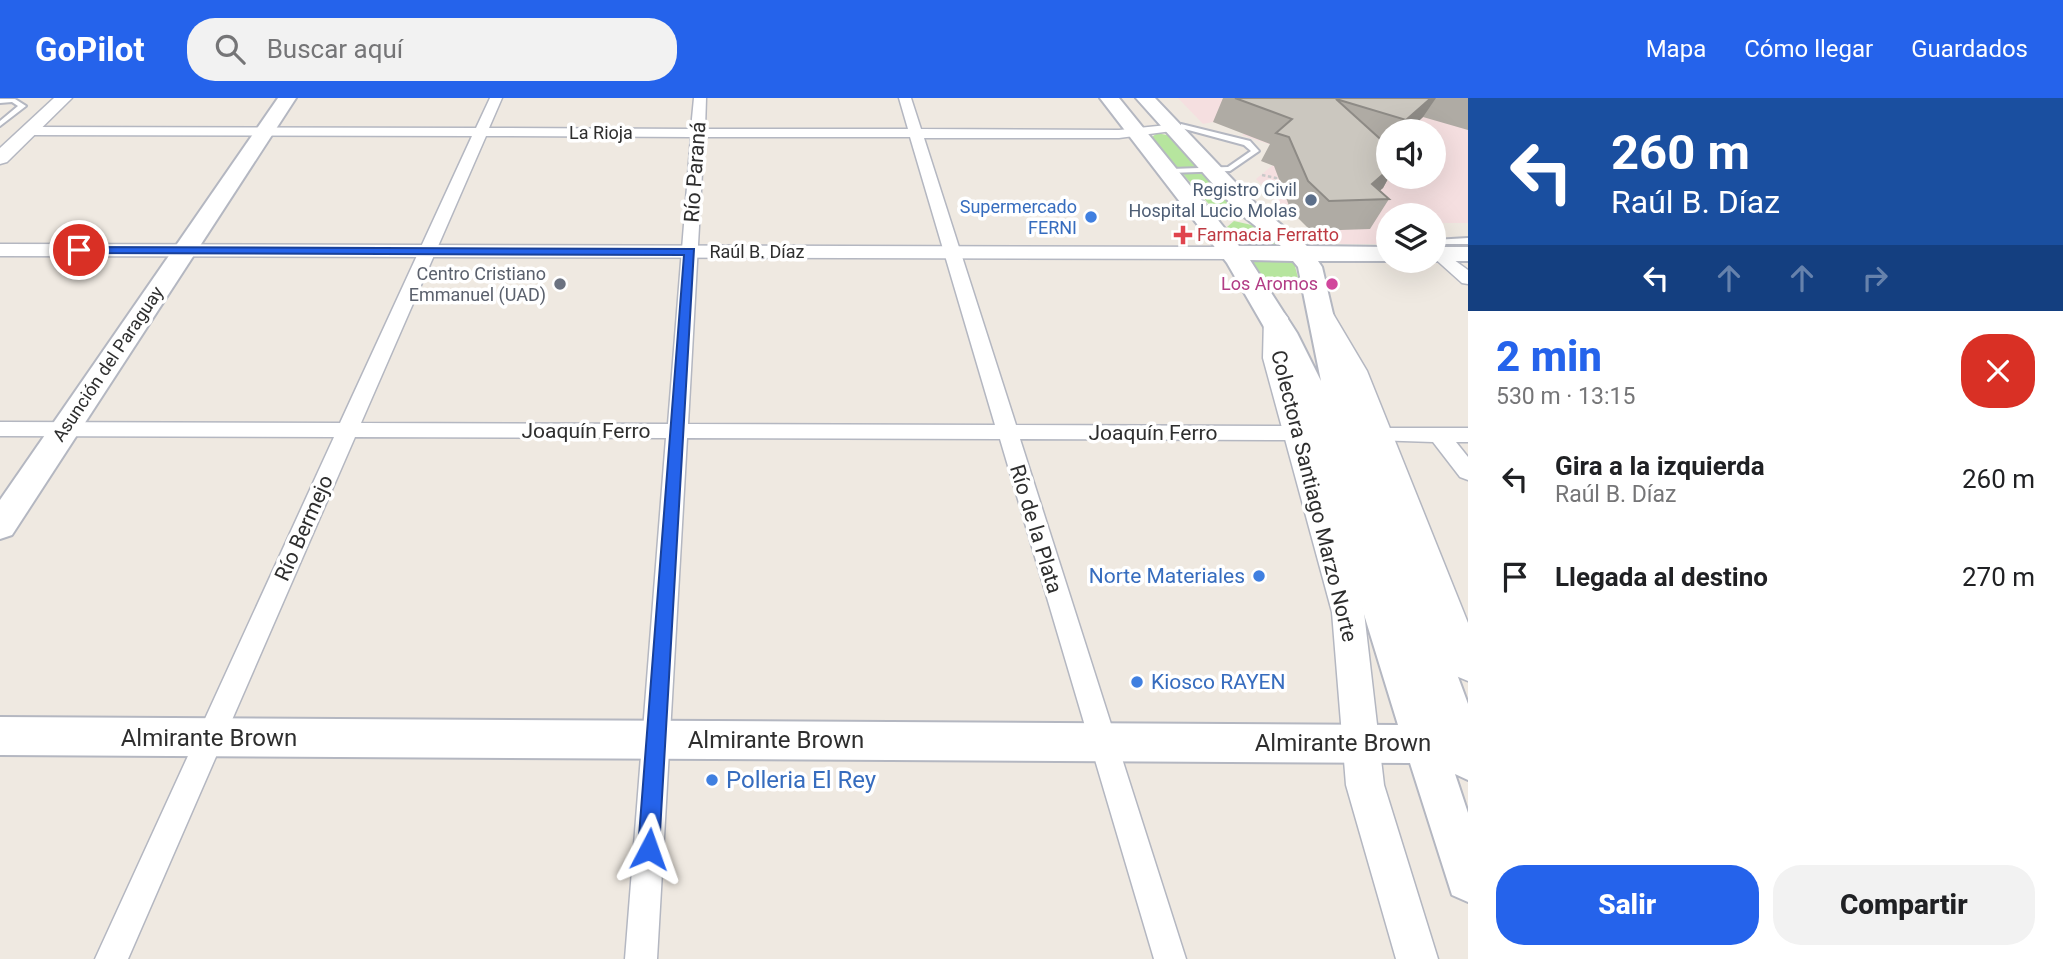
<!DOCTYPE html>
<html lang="es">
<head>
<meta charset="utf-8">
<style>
  body { margin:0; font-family:Roboto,sans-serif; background:#f2f2f2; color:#202124; height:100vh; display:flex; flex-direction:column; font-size:26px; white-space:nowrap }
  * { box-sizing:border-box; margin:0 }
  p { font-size:23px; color:#757577 }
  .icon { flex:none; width:38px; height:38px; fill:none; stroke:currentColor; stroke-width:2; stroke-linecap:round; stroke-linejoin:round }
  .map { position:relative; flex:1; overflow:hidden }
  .details { display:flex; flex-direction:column; background:#fff; width:595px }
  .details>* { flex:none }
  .top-card { background:#1a4fa0; color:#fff; overflow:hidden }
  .fabs { position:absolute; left:1376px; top:21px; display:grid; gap:14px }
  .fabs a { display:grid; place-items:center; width:70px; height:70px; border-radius:50%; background:#fff; box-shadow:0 7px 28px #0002; font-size:35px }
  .pin { position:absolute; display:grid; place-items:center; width:60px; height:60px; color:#fff; margin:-30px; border:4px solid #fff; border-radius:50%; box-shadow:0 2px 7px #0007 }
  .me { position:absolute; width:77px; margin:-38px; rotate:4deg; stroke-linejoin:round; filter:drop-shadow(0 0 5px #0008) }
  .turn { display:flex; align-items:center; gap:24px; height:147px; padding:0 28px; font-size:32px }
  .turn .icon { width:91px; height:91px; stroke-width:2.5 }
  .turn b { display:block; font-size:49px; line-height:60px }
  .lanes { display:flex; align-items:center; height:66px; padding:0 28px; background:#0003; justify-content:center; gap:35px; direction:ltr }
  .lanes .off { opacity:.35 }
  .round { display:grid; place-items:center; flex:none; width:74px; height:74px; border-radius:28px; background:#f2f2f2 }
  .summary { display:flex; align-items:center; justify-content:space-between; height:119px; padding:0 28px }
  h1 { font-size:42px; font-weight:800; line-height:52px; color:#2563eb }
  .primary-button { display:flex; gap:14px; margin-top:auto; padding:14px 28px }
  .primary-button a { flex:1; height:80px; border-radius:28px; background:#2563eb; color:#fff; font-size:28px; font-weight:800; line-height:80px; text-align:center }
  .primary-button a+a { background:#f2f2f2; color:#202124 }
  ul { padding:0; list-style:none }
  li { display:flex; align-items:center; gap:21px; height:98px; padding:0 28px }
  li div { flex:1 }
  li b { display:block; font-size:26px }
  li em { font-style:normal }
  header { display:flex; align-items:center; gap:42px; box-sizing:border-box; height:98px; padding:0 35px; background:#2563eb; color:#fff }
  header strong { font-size:33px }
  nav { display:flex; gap:38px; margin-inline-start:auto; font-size:24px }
  .search { width:490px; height:63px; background:#f2f2f2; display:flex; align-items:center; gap:18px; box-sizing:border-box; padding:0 24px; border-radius:28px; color:#757577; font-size:26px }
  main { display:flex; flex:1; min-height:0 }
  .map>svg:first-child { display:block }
</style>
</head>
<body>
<header>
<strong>GoPilot</strong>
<div class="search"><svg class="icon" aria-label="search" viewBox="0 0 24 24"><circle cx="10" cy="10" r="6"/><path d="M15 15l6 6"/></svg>Buscar aquí</div>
<nav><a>Mapa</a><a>Cómo llegar</a><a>Guardados</a></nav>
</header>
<main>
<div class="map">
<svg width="1468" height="861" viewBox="0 0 1468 861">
  <rect width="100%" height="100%" fill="#efe9e1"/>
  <!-- medical -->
  <path fill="#f5dfe0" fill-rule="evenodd" d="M 1178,0 L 1468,0 L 1468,125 L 1433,125 L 1433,117 L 1388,117 L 1388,146 L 1342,146 L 1307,133 L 1304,130 L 1312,133 L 1354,117 L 1293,119 L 1256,81 L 1284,58 L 1274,48 L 1242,37 L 1245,35 L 1213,24 L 1203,26 ZM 1388,33 L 1433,33 L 1433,79 L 1388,79 Z"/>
  <!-- green -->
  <g fill="#b6e59e">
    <polygon points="1157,35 1171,38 1199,70 1177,70 1151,40"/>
    <polygon points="1200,74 1205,76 1237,111 1213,111 1183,76"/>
    <polygon points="1234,123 1256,128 1282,148 1243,149 1227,129"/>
    <path d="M 1254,162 L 1294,164 L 1300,188 C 1278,201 1263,179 1252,164 Z"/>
  </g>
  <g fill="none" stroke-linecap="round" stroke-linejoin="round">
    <defs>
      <g id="service">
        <polygon points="0,1 15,1 26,8 0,28 0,23 18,8 12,4 0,5"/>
        <polygon points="1181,26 1250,43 1259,53 1230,73 1168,75 1168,71 1171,71 1228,69 1251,53 1244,47 1181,30"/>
        <polygon points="1468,140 1468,146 1442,146 1442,158 1435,156 1434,142"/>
      </g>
      <g id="minor">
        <path d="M 490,0 L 502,0 L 489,30 L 691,31 L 694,0 L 706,0 L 705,31 L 908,31 L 899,0 L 911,0 L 921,31 L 1119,32 L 1177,26 L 1177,32 L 1172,33 L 1119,40 L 924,40 L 1016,327 L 1297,328 L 1307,335 L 1297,342 L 1020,341 L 1186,861 L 1154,861 L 1000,341 L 687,340 L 657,861 L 625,861 L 666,340 L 355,339 L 128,861 L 95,861 L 334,339 L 0,338 L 0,324 L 340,325 L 472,38 L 29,37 L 22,33 L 29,29 L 476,30 ZM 486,38 L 691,39 L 668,326 L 361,325 ZM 704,39 L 910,39 L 995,327 L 688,326 Z"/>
        <polygon points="1439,151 1468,172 1468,186 1462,185 1433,159 1433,153"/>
        <polygon points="1380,330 1468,330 1468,344 1456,344 1468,359 1468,382 1460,379 1433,344 1373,342 1370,337"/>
      </g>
      <g id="tertiary">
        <polygon points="54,0 72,0 7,64 0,66 0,50"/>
        <polygon points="0,146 1235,149 1246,155 1235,161 0,158"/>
        <polygon points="1321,207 1329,209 1367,273 1468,525 1468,583 1456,578 1451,568 1343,273 1309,214 1313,209"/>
        <polygon points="1276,213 1284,215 1288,220 1287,260 1364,514 1384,687 1438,861 1396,861 1346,687 1332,514 1263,260 1264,220 1268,215"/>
      </g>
      <g id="secondary">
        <polygon points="278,0 296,0 12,437 0,441 0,402"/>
        <path d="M 1100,0 L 1119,0 L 1239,148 L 1281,148 L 1239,115 L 1136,0 L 1155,0 L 1255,105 L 1307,148 L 1388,149 L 1388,163 L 1318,163 L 1322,169 L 1349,284 L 1468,606 L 1468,682 L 1455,676 L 1468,715 L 1468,804 L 1452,797 L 1410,665 L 0,657 L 0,619 L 1398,627 L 1289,272 L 1227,165 ZM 1250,162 L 1293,163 L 1298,169 L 1321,283 L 1297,235 Z"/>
        <polygon points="1433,149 1468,149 1468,163 1431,163"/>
      </g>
    </defs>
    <!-- service casing -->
    <use href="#service" stroke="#b4b7c1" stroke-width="4"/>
    <!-- minor casing -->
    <use href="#minor" stroke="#b4b7c1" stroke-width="3"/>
    <!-- tertiary casing -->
    <use href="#tertiary" stroke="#b4b7c1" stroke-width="3"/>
    <!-- secondary casing -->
    <use href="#secondary" stroke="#b4b7c1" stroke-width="4"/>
    <!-- path -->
    <polyline stroke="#c9c9c9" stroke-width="2.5" stroke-dasharray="3.5 2.5" stroke-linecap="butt" points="1262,77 1276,80 1283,88"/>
    <!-- service -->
    <use href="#service" fill="#fff" fill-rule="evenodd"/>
    <!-- minor -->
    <use href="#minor" fill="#fff" fill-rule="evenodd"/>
    <!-- tertiary -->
    <use href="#tertiary" fill="#fff" fill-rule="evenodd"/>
    <!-- secondary -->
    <use href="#secondary" fill="#fff" fill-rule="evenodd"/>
  </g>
  <!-- wall -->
  <polygon fill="#afaba4" points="1223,0 1468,0 1468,32 1423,19 1408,33 1388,33 1388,79 1389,79 1383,90 1379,93 1389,101 1370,131 1311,133 1291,113 1274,68 1261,63 1270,46 1213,24"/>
  <!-- shaded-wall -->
  <g fill="#8e8b86">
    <polygon points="1431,0 1436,0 1423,19 1408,33 1400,33 1406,22"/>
    <polygon points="1388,72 1388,79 1389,79 1383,90 1369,102 1372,86"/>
  </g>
  <!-- building -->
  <polygon fill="#cbc7bf" stroke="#8e8b86" stroke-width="2" points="1235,0 1431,0 1406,22 1336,1 1388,48 1388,72 1372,86 1389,101 1329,103 1308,83 1289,39 1276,35 1292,21"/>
  <!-- route -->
  <polygon fill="#2563eb" stroke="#184099" stroke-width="2" points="75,149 694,151 659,751 656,759 649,762 641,759 638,751 684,157 79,155 73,152"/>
  <!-- markers -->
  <circle fill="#5c6f8a" stroke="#fff" stroke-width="2.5" cx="1311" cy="102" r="7"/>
  <g fill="#3f7fe0" stroke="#fff" stroke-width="2.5">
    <circle cx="1091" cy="119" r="7"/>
    <circle cx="1259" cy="478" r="7"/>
    <circle cx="1137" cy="584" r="7"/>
    <circle cx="712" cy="682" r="7"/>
  </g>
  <path fill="#e0444e" stroke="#fff" stroke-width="2.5" d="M1179.5 126.5h7v7h7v7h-7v7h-7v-7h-7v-7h7z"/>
  <circle fill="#6b7280" stroke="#fff" stroke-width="2.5" cx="560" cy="186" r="7"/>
  <circle fill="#d1479c" stroke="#fff" stroke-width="2.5" cx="1332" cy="186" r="7"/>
  <g text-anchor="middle" stroke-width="7" stroke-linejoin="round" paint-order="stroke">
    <!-- far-street labels -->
    <g font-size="18" fill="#2e2e2e" stroke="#fff">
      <text x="601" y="41">La Rioja</text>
      <text x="757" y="160">Raúl B. Díaz</text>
      <text transform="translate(108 266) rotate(-56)" y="6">Asunción del Paraguay</text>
    </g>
    <!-- far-service labels -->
    <g font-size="18" fill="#4e5e75" stroke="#fff" text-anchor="end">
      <text x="1297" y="98">Registro Civil<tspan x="1297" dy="21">Hospital Lucio Molas</tspan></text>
    </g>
    <!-- far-shop labels -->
    <g font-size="18" fill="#366cbe" stroke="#fff" text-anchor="end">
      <text x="1077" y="115">Supermercado<tspan x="1077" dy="21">FERNI</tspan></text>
    </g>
    <!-- far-health labels -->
    <g font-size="18" fill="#be3a42" stroke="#fff" text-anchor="start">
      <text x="1197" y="143">Farmacia Ferratto</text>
    </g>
    <!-- far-worship labels -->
    <g font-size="18" fill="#5b616d" stroke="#fff" text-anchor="end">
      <text x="546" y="182">Centro Cristiano<tspan x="546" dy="21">Emmanuel (UAD)</tspan></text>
    </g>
    <!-- far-hotel labels -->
    <g font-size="18" fill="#b23c85" stroke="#fff" text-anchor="end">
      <text x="1318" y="192">Los Aromos</text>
    </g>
    <!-- street labels -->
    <g font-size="21" fill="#2e2e2e" stroke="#fff">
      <text transform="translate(695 74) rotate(-86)" y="7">Río Paraná</text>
      <text x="586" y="340">Joaquín Ferro</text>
      <text x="1153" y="342">Joaquín Ferro</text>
      <text transform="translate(1314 398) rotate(76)" y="7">Colectora Santiago Marzo Norte</text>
      <text transform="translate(304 430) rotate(-66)" y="7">Río Bermejo</text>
      <text transform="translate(1036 431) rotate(73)" y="7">Río de la Plata</text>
    </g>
    <!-- shop labels -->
    <g font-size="21" fill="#366cbe" stroke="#fff" text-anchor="end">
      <text x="1245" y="485">Norte Materiales</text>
      <text x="1151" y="591" text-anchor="start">Kiosco RAYEN</text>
    </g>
    <!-- near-street labels -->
    <g font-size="24" fill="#2e2e2e" stroke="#fff">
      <text x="209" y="648">Almirante Brown</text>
      <text x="776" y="650">Almirante Brown</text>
      <text x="1343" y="653">Almirante Brown</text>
    </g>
    <!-- near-shop labels -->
    <g font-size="24" fill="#366cbe" stroke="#fff" text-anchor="start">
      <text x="726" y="690">Polleria El Rey</text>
    </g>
  </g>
</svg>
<div class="fabs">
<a><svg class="icon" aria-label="sound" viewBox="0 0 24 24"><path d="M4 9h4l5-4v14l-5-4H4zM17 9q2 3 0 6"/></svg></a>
<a><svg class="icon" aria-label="layers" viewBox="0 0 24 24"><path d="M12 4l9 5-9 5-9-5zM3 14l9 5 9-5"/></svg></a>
</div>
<div class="pin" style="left:79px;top:152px;background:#d93025"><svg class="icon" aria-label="arrive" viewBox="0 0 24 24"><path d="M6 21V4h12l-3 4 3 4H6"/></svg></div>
<svg class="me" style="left:649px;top:751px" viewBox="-20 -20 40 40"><path d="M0-17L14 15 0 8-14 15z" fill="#2563eb" stroke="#fff" stroke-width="4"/></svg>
</div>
<section class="details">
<div class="top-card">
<div class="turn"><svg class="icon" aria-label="left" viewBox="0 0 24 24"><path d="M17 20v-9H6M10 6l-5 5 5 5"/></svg><div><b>260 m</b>Raúl B. Díaz</div></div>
<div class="lanes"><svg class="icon" aria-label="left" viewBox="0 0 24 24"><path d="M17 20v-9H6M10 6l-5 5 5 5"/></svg><svg class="icon off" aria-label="ahead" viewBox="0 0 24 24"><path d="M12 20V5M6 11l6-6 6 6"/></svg><svg class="icon off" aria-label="ahead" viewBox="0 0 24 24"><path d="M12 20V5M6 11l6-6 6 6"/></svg><svg class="icon off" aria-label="right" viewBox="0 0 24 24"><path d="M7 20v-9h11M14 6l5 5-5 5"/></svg></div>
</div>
<div class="summary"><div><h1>2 min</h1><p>530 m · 13:15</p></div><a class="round" style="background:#d93025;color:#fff"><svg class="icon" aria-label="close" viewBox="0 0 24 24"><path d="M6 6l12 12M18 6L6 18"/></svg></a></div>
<ul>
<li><svg class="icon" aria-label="left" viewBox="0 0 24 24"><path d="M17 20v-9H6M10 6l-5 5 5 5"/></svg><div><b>Gira a la izquierda</b><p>Raúl B. Díaz</p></div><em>260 m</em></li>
<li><svg class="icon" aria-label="arrive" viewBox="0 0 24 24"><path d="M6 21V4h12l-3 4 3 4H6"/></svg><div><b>Llegada al destino</b></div><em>270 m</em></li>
</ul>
<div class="primary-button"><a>Salir</a><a>Compartir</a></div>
</section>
</main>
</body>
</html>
